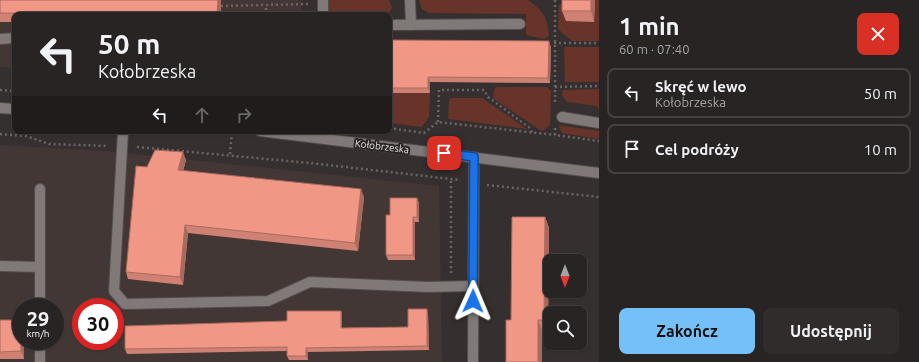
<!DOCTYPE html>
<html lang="pl">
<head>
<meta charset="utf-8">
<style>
  body { margin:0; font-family:Ubuntu,sans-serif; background:#302c2b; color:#f1f3f6; height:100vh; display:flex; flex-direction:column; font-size:15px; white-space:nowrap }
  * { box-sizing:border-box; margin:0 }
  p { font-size:13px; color:#a5a4a6 }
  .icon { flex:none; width:22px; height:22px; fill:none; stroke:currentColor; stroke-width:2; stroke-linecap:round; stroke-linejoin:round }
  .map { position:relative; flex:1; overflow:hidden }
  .drawer { display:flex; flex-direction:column; background:#282423; width:320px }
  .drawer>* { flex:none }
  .hud { position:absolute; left:12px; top:12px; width:380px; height:122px; border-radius:8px; box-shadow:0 1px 3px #0004,0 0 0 1px #444141; background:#282423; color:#f1f3f6; overflow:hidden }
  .needle { width:26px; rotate:180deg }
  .fabs { position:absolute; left:543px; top:254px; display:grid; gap:8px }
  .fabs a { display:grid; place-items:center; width:44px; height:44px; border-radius:8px; background:#282423; box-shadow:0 1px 3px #0004,0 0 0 1px #444141; font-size:20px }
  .speed { position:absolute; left:12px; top:298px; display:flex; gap:8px; font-size:20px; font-weight:700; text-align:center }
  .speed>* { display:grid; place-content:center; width:52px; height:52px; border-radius:50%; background:#282423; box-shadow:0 1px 3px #0004,0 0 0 1px #444141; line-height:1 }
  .speed small { font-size:10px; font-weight:400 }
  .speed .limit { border:6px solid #d22; background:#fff; color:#111 }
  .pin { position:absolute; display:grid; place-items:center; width:34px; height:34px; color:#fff; margin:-17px; border-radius:8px; box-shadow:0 2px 6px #0006 }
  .me { position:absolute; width:44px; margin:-22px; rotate:1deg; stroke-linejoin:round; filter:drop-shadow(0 0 3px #0008) }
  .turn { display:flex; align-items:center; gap:14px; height:84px; padding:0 20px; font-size:18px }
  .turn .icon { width:52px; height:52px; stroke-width:2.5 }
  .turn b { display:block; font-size:28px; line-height:34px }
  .lanes { display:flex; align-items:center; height:38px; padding:0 20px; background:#0003; justify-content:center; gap:20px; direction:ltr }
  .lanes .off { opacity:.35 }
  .round { display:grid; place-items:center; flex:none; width:42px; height:42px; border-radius:8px; background:#302c2b }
  .summary { display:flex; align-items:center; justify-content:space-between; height:68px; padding:0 20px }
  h1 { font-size:24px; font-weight:700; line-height:30px }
  .primary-button { display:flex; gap:8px; margin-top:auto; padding:8px 20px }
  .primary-button a { flex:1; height:46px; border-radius:8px; background:#75c0f6; color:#111; font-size:16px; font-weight:700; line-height:46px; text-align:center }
  .primary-button a+a { background:#302c2b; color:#f1f3f6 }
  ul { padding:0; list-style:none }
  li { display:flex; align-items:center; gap:12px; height:50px; margin:0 8px 6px; padding:0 12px; border:2px solid #444141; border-radius:8px }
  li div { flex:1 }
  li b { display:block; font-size:15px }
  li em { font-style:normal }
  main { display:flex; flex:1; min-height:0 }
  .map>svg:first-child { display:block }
</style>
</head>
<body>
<main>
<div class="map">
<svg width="599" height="362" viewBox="0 0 599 362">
  <rect width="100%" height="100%" fill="#35302f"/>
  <!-- built -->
  <g fill="#433735" fill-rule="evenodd">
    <polygon points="0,0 301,0 301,15 15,15 15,69 0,67"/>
    <path d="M 0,145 L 105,151 L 439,186 L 442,362 L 0,362 ZM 21,307 L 55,307 L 55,341 L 21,341 ZM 81,307 L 115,307 L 115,341 L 81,341 Z"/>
  </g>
  <!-- green -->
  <g fill="#68342a">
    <polygon points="328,0 389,0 392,8 388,13 328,15"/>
    <path d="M 419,0 L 528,0 C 544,12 547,16 549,36 L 544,39 L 526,35 L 526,14 L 429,13 L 422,9 Z"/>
    <polygon points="595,0 599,0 599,41 572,41 558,29 559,5"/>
    <polygon points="564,47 599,47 599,82 565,82"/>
    <polygon points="496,87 547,87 551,91 550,125 543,131 540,130 493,98 494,90"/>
    <polygon points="599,89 599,109 597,106 567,102 562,95 563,90"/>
    <polygon points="389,93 430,93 429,117 422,127 389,123"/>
    <polygon points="451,98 482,98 527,129 449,119 448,118 449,100"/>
    <polygon points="558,125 599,131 599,139 562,133"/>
  </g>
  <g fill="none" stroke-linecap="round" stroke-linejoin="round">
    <defs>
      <g id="minor">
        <polyline points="410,0 411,25"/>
        <polyline points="323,15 323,0"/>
        <polyline points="389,25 520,24"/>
        <polyline points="0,39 15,38"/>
        <polyline points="0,108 15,109"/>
        <polyline points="562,117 599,123"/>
        <polyline points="123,131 114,291 125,304 268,301 310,282 428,287 473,286"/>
        <polyline points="260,131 599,173"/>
        <polyline points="40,189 40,307"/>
        <polyline points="0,266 40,267"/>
        <polyline points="40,341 40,362"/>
        <polyline points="473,362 474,157"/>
      </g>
    </defs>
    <!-- minor casing -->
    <use href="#minor" stroke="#514d4c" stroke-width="12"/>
    <!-- path -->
    <g stroke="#6b6665" stroke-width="2.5" stroke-dasharray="2 3" stroke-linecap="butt">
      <polyline points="555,0 555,105"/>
      <polyline points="221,6 308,4"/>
      <polyline points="266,15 266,5"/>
      <polyline points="554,43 599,43"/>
      <polyline points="555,87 599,86"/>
      <polyline points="0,90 15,91"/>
      <polyline points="438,122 439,90 484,90 488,97 530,128 532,133"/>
      <polyline points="389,128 424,133 438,122 555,135"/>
      <polyline points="555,128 555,135 599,141"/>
      <polyline points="0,134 26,136 49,144 108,146"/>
      <polyline points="137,147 310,163 460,180"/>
      <polyline points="230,154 232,131"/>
      <polyline points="487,185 599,197"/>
      <polyline points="451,273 451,179"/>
    </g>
    <!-- minor -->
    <use href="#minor" stroke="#807978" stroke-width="10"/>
  </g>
  <!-- wall -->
  <g fill="#cf8273">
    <polygon points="0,0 221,15 15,15 15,22 0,22"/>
    <polygon points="562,0 595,0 594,22 566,21 562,11"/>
    <polygon points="389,40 551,47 550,83 430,82 430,93 389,93"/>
    <polygon points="186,160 183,171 364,197 358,251 188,233 183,285 128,279 126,272 147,167"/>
    <polygon points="417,198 419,203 419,222 415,222 415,260 388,260 386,255 390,215"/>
    <polygon points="545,217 549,228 548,330 542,330 542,362 506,362 511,320"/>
    <polygon points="341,311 342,315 342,328 408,327 428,313 429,350 308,352 308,360 289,360 287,356 287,351 127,354 125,349"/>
    <polygon points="0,320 21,320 24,359 0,359"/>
  </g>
  <!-- shaded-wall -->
  <g fill="#a96a5e">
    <polygon points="218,0 221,0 221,15 217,15"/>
    <polygon points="591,0 595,0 594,22 591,11"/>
    <polygon points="549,41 551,47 550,83 548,78"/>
    <polygon points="428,77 430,82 430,93 428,88"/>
    <polygon points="183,152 186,160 181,178 178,170"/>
    <polygon points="361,189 364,197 358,251 355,243"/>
    <polygon points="417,198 419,203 419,222 417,217"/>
    <polygon points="413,217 415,222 415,260 413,255"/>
    <polygon points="545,217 549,228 548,330 544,320"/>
    <polygon points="185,225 188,233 183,285 180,277"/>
    <polygon points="427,309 428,313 429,350 427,346"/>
    <polygon points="341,311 342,315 342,333 341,328"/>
    <polygon points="538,320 542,330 542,362 538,362"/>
    <polygon points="21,341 24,341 24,359 21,351"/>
    <polygon points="306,348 308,352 308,360 306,356"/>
  </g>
  <!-- building -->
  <g fill="#f19786" stroke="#a96a5e">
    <polygon points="0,0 218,0 217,15 102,14 102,15 85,15 85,14 0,13"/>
    <rect x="562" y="0" width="29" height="11"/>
    <polygon points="389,40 549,41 548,78 428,77 428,88 389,88"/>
    <polygon points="155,150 183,152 178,170 361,189 355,243 185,225 180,277 126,272 136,166 147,167"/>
    <polygon points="390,198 417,198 417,217 413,217 413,255 386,255 386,215 390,215"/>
    <polygon points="512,217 545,217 544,320 538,320 538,362 506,362 506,320 511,320"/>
    <polygon points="408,309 427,309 427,346 306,348 306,356 287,356 287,347 125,349 125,326 287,321 287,311 341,311 341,328 408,327"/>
    <polygon points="0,320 21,320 21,351 0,352"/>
  </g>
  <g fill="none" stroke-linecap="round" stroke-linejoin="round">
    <defs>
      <polyline id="route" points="444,153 474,157 473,301"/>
    </defs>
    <!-- route casing -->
    <use href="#route" stroke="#114b97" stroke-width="10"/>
    <!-- route -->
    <use href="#route" stroke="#1a73e8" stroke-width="7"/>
  </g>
  <g text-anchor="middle" stroke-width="4" stroke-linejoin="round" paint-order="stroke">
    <!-- street labels -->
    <g font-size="10" fill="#e6e2e1" stroke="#2b2625">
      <text transform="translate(382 146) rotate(7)" y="4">Kołobrzeska</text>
    </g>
  </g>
</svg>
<div class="fabs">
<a><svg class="needle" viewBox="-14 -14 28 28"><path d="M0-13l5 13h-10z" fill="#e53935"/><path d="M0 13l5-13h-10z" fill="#a5a4a6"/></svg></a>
<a><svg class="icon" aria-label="search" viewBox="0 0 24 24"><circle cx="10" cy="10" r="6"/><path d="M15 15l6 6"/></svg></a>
</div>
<div class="speed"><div>29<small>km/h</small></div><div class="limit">30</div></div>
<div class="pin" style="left:444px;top:153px;background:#d93025"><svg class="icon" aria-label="arrive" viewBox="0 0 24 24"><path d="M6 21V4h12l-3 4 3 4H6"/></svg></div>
<svg class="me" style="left:473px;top:301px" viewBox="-20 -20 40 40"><path d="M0-17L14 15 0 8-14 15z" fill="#1a73e8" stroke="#fff" stroke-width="4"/></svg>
<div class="hud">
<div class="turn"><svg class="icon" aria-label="left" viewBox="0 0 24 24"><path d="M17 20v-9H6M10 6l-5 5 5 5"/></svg><div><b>50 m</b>Kołobrzeska</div></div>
<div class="lanes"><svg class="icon" aria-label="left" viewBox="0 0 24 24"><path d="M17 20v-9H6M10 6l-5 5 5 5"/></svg><svg class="icon off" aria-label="ahead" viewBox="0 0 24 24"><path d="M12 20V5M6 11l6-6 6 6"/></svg><svg class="icon off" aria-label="right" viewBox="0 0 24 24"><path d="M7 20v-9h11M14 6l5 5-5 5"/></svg></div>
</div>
</div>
<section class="drawer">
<div class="summary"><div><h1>1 min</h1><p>60 m · 07:40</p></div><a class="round" style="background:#d93025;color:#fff"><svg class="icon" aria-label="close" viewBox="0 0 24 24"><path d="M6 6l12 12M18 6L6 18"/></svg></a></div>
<ul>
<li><svg class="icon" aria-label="left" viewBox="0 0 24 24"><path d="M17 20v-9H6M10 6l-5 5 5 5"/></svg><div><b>Skręć w lewo</b><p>Kołobrzeska</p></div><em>50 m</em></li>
<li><svg class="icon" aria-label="arrive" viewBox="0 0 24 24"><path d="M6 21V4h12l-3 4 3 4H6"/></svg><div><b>Cel podróży</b></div><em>10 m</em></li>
</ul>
<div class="primary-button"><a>Zakończ</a><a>Udostępnij</a></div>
</section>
</main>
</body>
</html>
